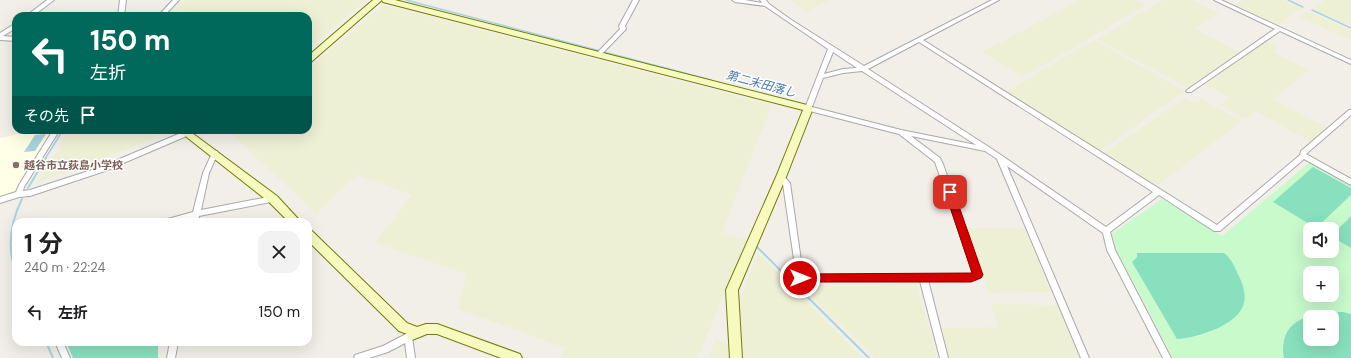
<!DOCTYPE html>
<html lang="ja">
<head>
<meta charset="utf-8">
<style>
  body { margin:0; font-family:"DM Sans","Noto Sans JP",sans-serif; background:#f2f2f2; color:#202124; height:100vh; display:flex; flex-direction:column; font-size:15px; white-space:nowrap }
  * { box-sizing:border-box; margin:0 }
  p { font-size:13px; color:#757577 }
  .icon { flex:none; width:22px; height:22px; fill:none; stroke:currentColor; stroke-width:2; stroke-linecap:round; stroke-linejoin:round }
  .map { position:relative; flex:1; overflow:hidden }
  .sheet { position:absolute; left:12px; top:218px; width:300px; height:128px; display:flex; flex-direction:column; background:#fff; border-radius:12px; box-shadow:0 4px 16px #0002 }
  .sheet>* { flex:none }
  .hud { position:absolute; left:12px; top:12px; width:300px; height:122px; border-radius:12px; box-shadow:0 4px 16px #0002; background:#00695c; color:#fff; overflow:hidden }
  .buttons { position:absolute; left:1303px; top:222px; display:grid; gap:8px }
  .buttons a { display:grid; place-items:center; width:36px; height:36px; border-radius:8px; background:#fff; box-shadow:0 4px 16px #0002; font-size:20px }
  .pin { position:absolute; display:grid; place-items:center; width:34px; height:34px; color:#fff; margin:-17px; border-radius:8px; box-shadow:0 2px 6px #0006 }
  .me { position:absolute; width:44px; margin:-22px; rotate:90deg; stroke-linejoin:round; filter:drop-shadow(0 0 3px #0008) }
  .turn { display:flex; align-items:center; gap:14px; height:84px; padding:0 12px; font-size:18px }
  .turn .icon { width:52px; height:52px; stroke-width:2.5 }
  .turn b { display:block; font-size:28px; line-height:34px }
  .then { display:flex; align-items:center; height:38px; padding:0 12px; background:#0003; gap:8px; font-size:15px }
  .round { display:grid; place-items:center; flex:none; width:42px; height:42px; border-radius:12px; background:#f2f2f2 }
  .head { display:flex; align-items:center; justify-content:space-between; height:68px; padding:0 12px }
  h1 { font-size:24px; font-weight:700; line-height:30px }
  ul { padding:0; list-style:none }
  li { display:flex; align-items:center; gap:12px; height:52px; padding:0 12px }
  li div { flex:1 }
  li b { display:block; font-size:15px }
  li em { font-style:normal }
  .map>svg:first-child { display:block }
</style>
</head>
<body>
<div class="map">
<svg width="1351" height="358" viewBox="0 0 1351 358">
  <rect width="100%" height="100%" fill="#f2efe9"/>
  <!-- education -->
  <polygon fill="#ffffe5" points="36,130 53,131 15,193 0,198 0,138"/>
  <!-- farmland -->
  <g fill="#eef0d5">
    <polygon points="181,0 367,0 308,49 308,16 200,16 174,8"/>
    <polygon points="791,0 830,0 807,11"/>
    <polygon points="1080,0 1136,0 1146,5 1023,77 982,52"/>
    <polygon points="1163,0 1193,0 1219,13 1195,29 1240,52 1188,88 1097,39"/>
    <polygon points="1243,0 1284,0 1303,8 1277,25 1234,5"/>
    <polygon points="1324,0 1351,0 1351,26 1312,9"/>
    <polygon points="384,5 772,105 722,232 746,240 698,358 560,358 565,348 458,309 467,274 375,243 412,195 357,175 316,214 232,134 236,130 308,130 308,69"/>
    <polygon points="1308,11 1351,30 1351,40 1299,17"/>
    <polygon points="1094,40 1185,91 1098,152 1006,92"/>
    <polygon points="1266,41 1278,47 1273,52 1309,70 1273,99 1327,127 1311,142 1256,111 1246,119 1220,105 1230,98 1204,84"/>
    <polygon points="1185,98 1195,103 1201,99 1242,121 1154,188 1102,154"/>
    <polygon points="70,130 177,130 37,183"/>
    <polygon points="967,228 1024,228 1051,292 989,293"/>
    <polygon points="758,253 793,287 863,358 743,358 739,301"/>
    <polygon points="917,284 937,358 875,358 799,285"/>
    <polygon points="991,304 1058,305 1079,358 949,358 942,328 998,327"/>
    <polygon points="715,339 729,345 730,358 708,358"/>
  </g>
  <!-- park -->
  <path fill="#c8facc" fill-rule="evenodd" d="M 1310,162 L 1351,185 L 1351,188 L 1313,167 L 1316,228 L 1351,195 L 1351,216 L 1332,235 L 1332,229 L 1310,229 L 1310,251 L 1332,251 L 1332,237 L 1351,248 L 1351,314 C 1341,312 1333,313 1323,314 C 1295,318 1279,328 1284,358 L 1173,358 L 1109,236 L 1162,199 L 1222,236 ZM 1224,253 C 1231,258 1234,266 1238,273 C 1256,309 1227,326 1197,337 L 1132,262 L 1137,257 L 1137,254 ZM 1310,273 L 1332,273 L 1332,295 L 1310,295 Z"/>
  <!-- pitch -->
  <g fill="#88e0be" fill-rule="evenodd">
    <polygon points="1313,167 1351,188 1351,195 1316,228 1273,202"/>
    <polygon points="1351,216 1351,248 1332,237 1332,235"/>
    <path d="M 1137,253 L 1224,253 C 1232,259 1235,268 1239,276 C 1243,284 1246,294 1244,303 C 1239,325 1197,338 1177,339 L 1132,262 L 1137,257 Z"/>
    <path d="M 1343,312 L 1351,314 L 1351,358 L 1284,358 C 1278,318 1311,313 1343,312 ZM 1310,317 L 1332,317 L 1332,339 L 1310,339 Z"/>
    <polygon points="66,342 158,342 158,358 73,358"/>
  </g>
  <!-- water -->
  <polygon fill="#aad3df" points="46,134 35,151 24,152 35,135"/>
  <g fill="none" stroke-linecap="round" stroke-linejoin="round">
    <!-- stream-far1 -->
    <g stroke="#aad3df" stroke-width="1.5">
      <polyline points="406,0 711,80"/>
      <polyline points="1288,0 1303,7"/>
      <polyline points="1312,10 1351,28"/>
      <polyline points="158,16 172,0"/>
      <polyline points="45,159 63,130"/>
    </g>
    <!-- stream -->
    <g stroke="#aad3df" stroke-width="2">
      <polyline points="28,188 46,158"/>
      <polyline points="755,245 869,358"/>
      <path d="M 16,273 C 7,248 10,223 22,199"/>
      <polyline points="46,342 53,358"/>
    </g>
    <defs>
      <g id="street">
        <polygon points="47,0 54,0 33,16 26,16"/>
        <polygon points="120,0 126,0 124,16 118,16"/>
        <polygon points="173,0 179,0 164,16 158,16"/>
        <polygon points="633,0 639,0 625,26 626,29 600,56 596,56 596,54 620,29 619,26"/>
        <path d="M 732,0 L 745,0 L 762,3 L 760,0 L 766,0 L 769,4 L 790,19 L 864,66 L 992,0 L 999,0 L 923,40 L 1217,225 L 1300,155 L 1301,151 L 1349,110 L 1351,110 L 1351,115 L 1306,154 L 1351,179 L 1351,185 L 1304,159 L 1220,231 L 1214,231 L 1159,195 L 1110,232 L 1115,250 L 1171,358 L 1163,358 L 1107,250 L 1103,233 L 1007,166 L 1089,358 L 1081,358 L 997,159 L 985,151 L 911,136 L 940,158 L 943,164 L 981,275 L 980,277 L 971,280 L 928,280 L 948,358 L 940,358 L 920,281 L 800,281 L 797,280 L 783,184 L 778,177 L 781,174 L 783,175 L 790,183 L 803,275 L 971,274 L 973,273 L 935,162 L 899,134 L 806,110 L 805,108 L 828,49 L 765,6 L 735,2 ZM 919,42 L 1153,192 L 1106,227 L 992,149 L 868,69 ZM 833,52 L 857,68 L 843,69 L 824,74 ZM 862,71 L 976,145 L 901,130 L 812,107 L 823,78 L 843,73 Z"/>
        <polygon points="1214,0 1221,0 1351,60 1351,64 1280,31 1191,92 1187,92 1186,91 1187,90 1275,29"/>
        <polygon points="16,23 16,28 3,36 16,37 16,41 0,40 0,33"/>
        <polygon points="53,130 59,130 59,131 24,187 23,191 30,190 101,167 183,132 183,130 189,130 190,133 189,135 105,171 30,196 19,197 0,203 0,197 16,192 19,185"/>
        <polygon points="213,151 217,151 218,153 209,173 201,210 273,196 276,197 277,199 276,201 199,216 198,222 190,222 191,218 177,222 163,222 164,220 193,212 203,173"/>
        <polygon points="408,333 411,334 412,337 415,358 407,358 405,343 388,352 369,358 354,358 355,355 383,346"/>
        <polygon points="55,342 63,342 70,358 62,358"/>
        <polygon points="170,342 178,342 175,358 167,358"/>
      </g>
      <g id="secondary">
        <polygon points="373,0 382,0 311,62 308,63 308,56"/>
        <polygon points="382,0 395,0 811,106 813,108 786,177 738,290 742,358 730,358 726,290 776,177 803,110 383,2"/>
        <polygon points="188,130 277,196 301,222 289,222 269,202 184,135 182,133 184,131"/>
        <polygon points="308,230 312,231 407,323 417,327 426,324 437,324 520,354 522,358 501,358 437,334 427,334 412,340 408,339 407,334 399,331 308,241"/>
      </g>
    </defs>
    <!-- street casing -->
    <use href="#street" stroke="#a9a9a9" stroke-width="2"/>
    <!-- secondary casing -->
    <use href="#secondary" stroke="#707d05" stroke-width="2"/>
    <!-- street -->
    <use href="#street" fill="#fff" fill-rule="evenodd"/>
    <!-- secondary -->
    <use href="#secondary" fill="#f7fabf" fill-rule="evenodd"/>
  </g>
  <!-- route -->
  <polygon fill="#d40000" stroke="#8a0000" points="950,188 954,192 983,275 981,278 971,282 800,282 796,281 794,278 796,275 800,274 972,273 945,192"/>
  <!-- markers -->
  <circle fill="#8d6e63" stroke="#fff" stroke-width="1.5" cx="16" cy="165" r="4"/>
  <g text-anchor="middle" stroke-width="3" stroke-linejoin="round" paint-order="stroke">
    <!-- education labels -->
    <g font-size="11" font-weight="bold" fill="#785e54" stroke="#fff" text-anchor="start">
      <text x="24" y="169">越谷市立荻島小学校</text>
    </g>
    <!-- water labels -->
    <g font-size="12" font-style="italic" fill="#4a7aab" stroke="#fff">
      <text transform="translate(761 84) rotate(15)" y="4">第二末田落し</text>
    </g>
  </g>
</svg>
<div class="buttons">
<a><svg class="icon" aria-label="sound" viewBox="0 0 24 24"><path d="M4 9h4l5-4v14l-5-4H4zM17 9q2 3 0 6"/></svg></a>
<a>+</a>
<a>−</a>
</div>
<div class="pin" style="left:950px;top:192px;background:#d93025"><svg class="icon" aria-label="arrive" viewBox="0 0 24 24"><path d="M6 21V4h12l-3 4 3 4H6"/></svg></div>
<svg class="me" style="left:800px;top:278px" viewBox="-20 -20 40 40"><circle r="17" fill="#d40000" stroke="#fff" stroke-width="3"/><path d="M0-11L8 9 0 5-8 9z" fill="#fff"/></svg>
<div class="hud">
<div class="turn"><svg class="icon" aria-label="left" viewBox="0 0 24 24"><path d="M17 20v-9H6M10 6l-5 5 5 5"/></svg><div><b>150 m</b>左折</div></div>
<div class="then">その先<svg class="icon" aria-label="arrive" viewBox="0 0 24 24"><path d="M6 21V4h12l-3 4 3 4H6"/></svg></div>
</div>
<section class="sheet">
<div class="head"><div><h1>1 分</h1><p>240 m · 22:24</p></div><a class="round"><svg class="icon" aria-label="close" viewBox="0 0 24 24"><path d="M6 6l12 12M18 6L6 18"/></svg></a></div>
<ul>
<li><svg class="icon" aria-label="left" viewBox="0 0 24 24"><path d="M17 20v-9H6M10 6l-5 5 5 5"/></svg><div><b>左折</b></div><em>150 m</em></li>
</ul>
</section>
</div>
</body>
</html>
